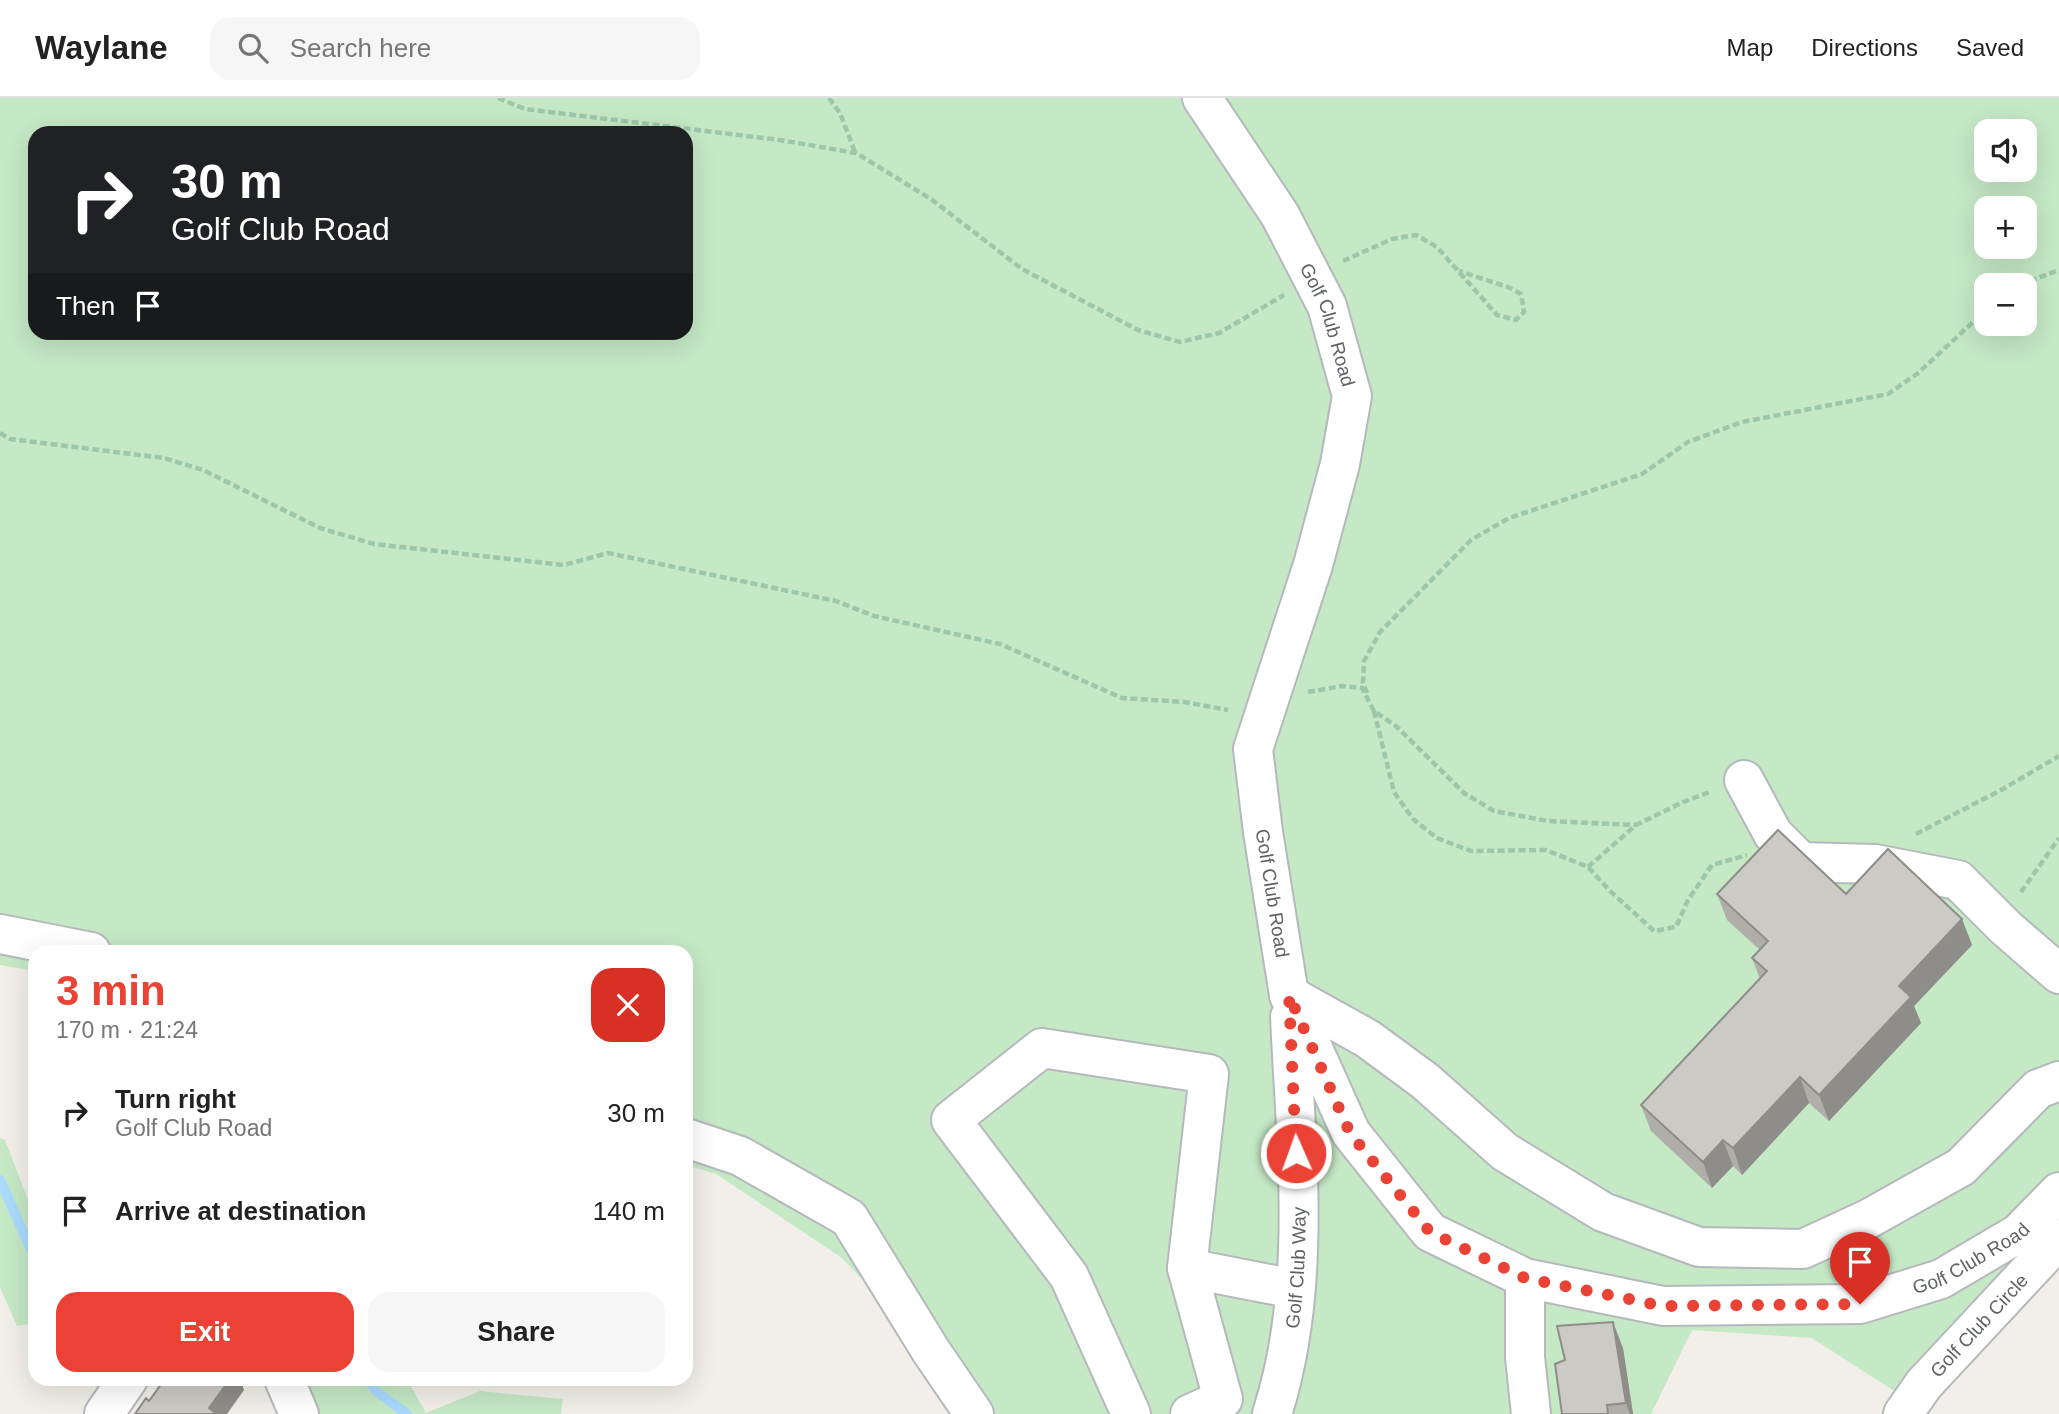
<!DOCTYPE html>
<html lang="en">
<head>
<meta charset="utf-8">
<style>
  body { margin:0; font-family:Arial,sans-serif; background:#f6f6f6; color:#222; height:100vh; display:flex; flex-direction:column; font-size:26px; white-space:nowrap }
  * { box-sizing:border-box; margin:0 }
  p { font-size:23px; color:#767676 }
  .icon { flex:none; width:38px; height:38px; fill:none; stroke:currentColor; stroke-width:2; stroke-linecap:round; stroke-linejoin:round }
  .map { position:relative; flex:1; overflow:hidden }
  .sheet { position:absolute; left:28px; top:847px; width:665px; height:441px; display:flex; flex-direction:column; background:#fff; border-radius:21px; box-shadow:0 7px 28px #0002 }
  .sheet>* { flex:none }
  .hud { position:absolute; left:28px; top:28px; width:665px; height:214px; border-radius:21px; box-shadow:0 7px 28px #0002; background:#202124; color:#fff; overflow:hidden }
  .tools { position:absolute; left:1974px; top:21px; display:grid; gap:14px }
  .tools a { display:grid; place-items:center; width:63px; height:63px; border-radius:14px; background:#fff; box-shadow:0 7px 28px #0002; font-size:35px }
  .pin { position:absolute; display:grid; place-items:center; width:60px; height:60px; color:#fff; margin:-72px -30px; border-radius:50% 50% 50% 0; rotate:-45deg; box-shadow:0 0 7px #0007 }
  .pin .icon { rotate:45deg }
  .me { position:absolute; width:77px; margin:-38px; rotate:358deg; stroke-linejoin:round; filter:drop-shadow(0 0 5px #0008) }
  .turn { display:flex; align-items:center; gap:24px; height:147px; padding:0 28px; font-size:32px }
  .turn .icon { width:91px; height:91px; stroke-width:2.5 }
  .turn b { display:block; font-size:49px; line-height:60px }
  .then { display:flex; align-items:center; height:66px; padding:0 28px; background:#0003; gap:14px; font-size:26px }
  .round { display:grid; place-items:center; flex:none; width:74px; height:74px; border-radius:21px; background:#f6f6f6 }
  .head { display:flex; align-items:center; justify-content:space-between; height:119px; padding:0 28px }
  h1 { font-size:42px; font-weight:800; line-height:52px; color:#ea4335 }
  .primary-button { display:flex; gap:14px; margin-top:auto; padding:14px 28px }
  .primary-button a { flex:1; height:80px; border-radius:21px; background:#ea4335; color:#fff; font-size:28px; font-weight:800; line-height:80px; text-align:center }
  .primary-button a+a { background:#f6f6f6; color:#222 }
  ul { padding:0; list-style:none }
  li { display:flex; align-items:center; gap:21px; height:98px; padding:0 28px }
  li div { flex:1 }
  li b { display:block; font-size:26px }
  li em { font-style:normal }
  header { display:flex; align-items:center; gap:42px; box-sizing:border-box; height:98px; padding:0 35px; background:#fff; border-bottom:2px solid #e0e0e0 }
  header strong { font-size:33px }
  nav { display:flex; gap:38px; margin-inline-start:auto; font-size:24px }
  .search { width:490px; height:63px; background:#f6f6f6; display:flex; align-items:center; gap:18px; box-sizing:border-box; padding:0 24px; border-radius:21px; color:#767676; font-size:26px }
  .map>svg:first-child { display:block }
</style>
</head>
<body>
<header>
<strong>Waylane</strong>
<div class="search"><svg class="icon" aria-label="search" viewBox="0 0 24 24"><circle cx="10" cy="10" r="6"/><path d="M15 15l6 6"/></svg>Search here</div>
<nav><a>Map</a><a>Directions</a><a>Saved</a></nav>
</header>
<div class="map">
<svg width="2059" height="1316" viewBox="0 0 2059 1316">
  <rect width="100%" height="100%" fill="#f1efe8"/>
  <!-- green -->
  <g fill="#c5e8c5" fill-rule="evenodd">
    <path d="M 0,0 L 2059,0 L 2059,1156 L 1911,1304 L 1812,1240 L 1692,1232 L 1651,1316 L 974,1316 L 931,1253 L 842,1160 L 716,1076 L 686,1067 L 686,854 L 35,854 L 35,873 L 0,867 ZM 1986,33 L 2025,33 L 2025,72 L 1986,72 ZM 35,35 L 686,35 L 686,234 L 35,234 ZM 1986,110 L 2025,110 L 2025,149 L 1986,149 ZM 1986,187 L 2025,187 L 2025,226 L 1986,226 Z"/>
    <polygon points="0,1040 5,1042 35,1120 35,1225 17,1228 0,1189"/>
    <polygon points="284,1281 407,1281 426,1315 480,1293 563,1301 561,1316 299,1316"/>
  </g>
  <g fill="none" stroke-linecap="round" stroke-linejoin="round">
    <!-- stream -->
    <g stroke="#aadaff" stroke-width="10">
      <polyline points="0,1082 35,1160"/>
      <polyline points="368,1281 376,1293 407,1316"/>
    </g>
    <defs>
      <g id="minor">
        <path id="s1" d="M 1202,0 L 1280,117 L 1327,208 L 1352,298 L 1340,366 L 1313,467 L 1253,651 L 1263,734 L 1289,897 L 1351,1035 L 1430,1134 L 1525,1180 L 1663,1208 L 1860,1206 L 1941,1181 L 2019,1135 L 2059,1094"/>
        <polyline points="1744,682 1773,736 1801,764 1875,766 1958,782 2006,830 2059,876"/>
        <polyline points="0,836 91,854"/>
        <polyline points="1289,897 1368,941 1425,983 1505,1054 1603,1114 1699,1149 1803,1151 1868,1121 1961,1069 2038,991 2059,983"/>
        <polyline points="686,1040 740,1058 849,1120 931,1253 974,1316"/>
        <polyline points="1187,1170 1295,1191"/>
        <polyline points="1525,1180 1525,1259 1531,1316"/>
        <polyline points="284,1281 299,1316"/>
        <polyline points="104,1316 128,1281"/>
        <polyline points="1131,1316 1069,1178 951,1022 1042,950 1209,976 1187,1170 1223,1301 1190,1316"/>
        <path id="s2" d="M 1272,1316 C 1313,1189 1296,1050 1290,919"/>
        <path id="s3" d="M 1903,1316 L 1924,1286 L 2059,1141"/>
      </g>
    </defs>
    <!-- minor casing -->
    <use href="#minor" stroke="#b5b8bc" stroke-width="42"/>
    <!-- path -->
    <g stroke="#9cc7a9" stroke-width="4.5" stroke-dasharray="7 3.5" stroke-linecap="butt">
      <polyline points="498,0 525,11 780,42 856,55 931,101 1022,171 1138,232 1180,244 1219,235 1284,197"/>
      <polyline points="829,0 840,15 855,54"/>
      <polyline points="1343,163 1392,141 1416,137 1437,149 1497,217 1516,222 1524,214 1521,196 1508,189 1459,173"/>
      <polyline points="2020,187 2059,172"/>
      <polyline points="0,335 10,341 164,360 203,372 320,430 374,446 564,467 608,455 836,503 874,518 1000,546 1122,600 1184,604 1228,612"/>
      <polyline points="1308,594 1342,588 1362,590 1374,613 1396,628 1464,695 1494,713 1548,723 1636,727"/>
      <polyline points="1367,595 1363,585 1364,563 1380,534 1471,442 1509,420 1642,376 1688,344 1742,324 1888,296 1917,276 1986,212"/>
      <polyline points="1374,613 1394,694 1413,721 1437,740 1471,753 1546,752 1588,769 1609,792 1654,833 1676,829 1688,802 1712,767 1747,757"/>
      <polyline points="1916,736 2003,691 2059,658"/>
      <polyline points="1588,769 1636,727 1683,704 1710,694"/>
      <polyline points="2021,794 2059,740"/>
    </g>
    <!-- minor -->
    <use href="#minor" stroke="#fff" stroke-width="38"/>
  </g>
  <!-- wall -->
  <g fill="#afaea9">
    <polygon points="1717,796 1846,796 1962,821 1972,847 1914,908 1921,925 1829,1023 1809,1005 1742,1077 1733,1068 1712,1090 1651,1033 1641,1007 1760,881 1752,860 1760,852 1727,822"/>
    <polygon points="1623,1250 1633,1316 1562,1316"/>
  </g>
  <!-- shaded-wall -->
  <g fill="#8f8d8a">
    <polygon points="1962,821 1972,847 1914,908 1921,925 1829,1023 1819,997 1899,888"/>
    <polygon points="1800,979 1809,1005 1742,1077 1733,1050"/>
    <polygon points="1723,1042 1733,1068 1712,1090 1703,1064"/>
    <polygon points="1613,1224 1623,1250 1633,1316 1630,1316 1626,1305"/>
    <polygon points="230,1281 240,1281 244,1292 227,1316 211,1316 209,1310"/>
  </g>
  <!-- building -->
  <g fill="#cccac5" stroke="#8f8d8a" stroke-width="2">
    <polygon points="1778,732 1846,796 1888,751 1962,821 1899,888 1911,899 1819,997 1800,979 1733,1050 1723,1042 1703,1064 1641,1007 1767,873 1752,860 1768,843 1717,796"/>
    <polygon points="1613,1224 1626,1305 1607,1307 1608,1316 1562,1316 1555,1266 1565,1262 1557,1228"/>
    <polygon points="165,1281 230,1281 209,1310 217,1316 135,1316 146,1300 149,1303"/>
  </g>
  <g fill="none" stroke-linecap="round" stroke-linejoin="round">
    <!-- route -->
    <polyline stroke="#ea4335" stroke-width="12" stroke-dasharray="0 21.6" points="1296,1055 1289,897 1350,1035 1430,1134 1525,1180 1663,1208 1860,1206"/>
  </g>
  <g text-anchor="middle" stroke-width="6" stroke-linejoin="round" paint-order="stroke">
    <!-- street labels -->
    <g font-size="19" fill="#5f6368" stroke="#fff">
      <text dy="7" stroke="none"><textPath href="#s1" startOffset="261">Golf Club Road</textPath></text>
      <text dy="7" stroke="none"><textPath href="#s1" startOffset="849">Golf Club Road</textPath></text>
      <text dy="7" stroke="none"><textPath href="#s1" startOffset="1794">Golf Club Road</textPath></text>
      <text dy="7" stroke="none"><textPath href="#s2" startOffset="149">Golf Club Way</textPath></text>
      <text dy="7" stroke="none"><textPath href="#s3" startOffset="117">Golf Club Circle</textPath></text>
    </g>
  </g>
</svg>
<div class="tools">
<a><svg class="icon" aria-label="sound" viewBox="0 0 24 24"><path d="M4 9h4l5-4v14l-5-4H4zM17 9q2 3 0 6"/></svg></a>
<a>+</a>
<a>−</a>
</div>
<div class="pin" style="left:1860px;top:1206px;background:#d93025"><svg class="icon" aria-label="arrive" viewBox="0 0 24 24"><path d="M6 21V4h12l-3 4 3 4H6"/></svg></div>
<svg class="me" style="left:1296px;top:1055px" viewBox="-20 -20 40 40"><circle r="17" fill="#ea4335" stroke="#fff" stroke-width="3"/><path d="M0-11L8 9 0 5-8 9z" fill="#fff"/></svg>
<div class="hud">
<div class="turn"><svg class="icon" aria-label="right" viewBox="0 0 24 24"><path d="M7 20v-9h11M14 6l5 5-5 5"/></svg><div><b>30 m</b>Golf Club Road</div></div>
<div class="then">Then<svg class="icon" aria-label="arrive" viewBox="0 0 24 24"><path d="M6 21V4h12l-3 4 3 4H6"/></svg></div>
</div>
<section class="sheet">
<div class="head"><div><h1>3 min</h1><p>170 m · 21:24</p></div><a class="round" style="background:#d93025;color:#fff"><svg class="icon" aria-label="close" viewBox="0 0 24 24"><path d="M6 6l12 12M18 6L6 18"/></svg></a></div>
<ul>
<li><svg class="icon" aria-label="right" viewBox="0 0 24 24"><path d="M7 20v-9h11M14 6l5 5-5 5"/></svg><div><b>Turn right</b><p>Golf Club Road</p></div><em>30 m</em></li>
<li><svg class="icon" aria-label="arrive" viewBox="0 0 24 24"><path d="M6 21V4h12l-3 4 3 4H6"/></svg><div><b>Arrive at destination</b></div><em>140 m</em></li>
</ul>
<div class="primary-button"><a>Exit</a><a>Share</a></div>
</section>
</div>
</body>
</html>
